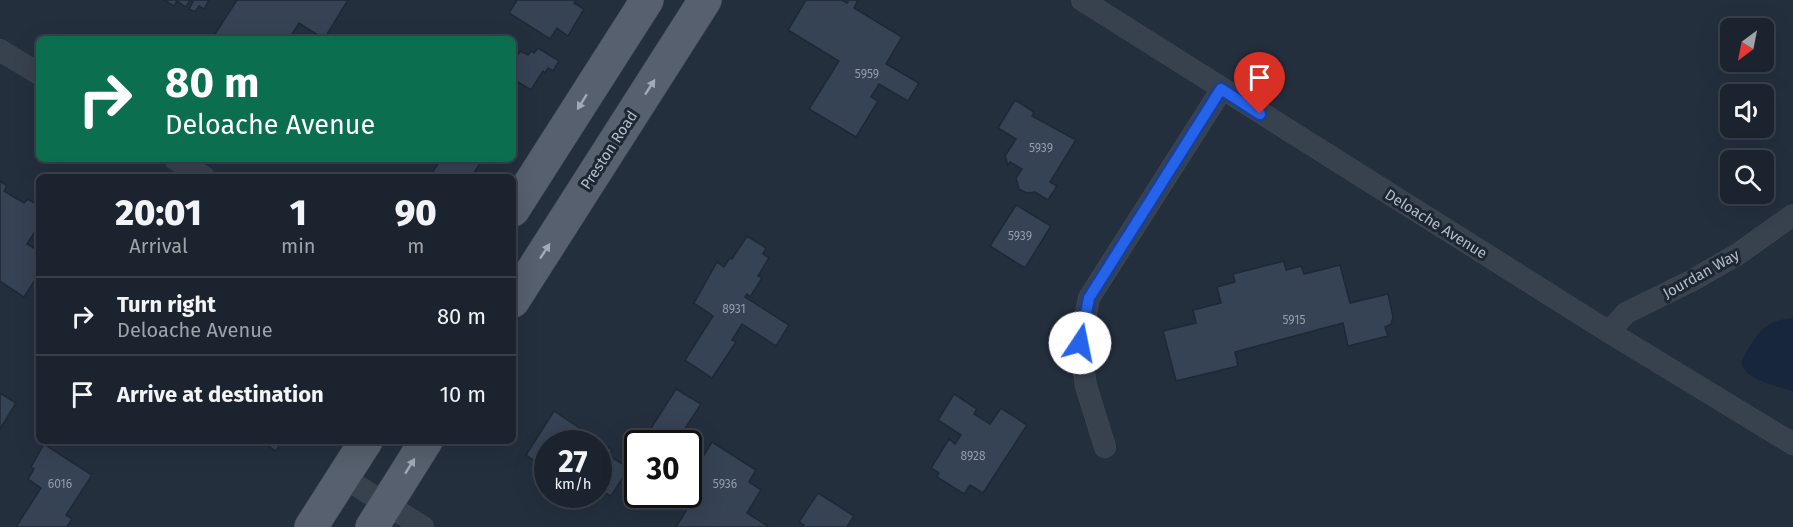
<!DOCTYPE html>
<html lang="en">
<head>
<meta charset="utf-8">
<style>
  body { margin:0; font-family:"Fira Sans",sans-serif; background:#242b36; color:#f1f3f6; height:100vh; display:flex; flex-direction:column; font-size:22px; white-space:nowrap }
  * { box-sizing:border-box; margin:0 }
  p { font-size:20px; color:#a0a4aa }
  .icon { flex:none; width:33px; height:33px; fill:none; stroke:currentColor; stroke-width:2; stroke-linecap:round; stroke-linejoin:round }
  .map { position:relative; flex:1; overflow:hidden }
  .details { position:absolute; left:36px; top:174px; width:480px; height:270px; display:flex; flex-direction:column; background:#1b232e; border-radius:9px; box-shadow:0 6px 24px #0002,0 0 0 2px #39404a }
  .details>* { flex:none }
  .hud { position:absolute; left:36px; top:36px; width:480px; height:126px; border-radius:9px; box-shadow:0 6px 24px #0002,0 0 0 2px #39404a; background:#0b6e4f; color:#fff; overflow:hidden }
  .needle { width:39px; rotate:212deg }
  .fabs { position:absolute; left:1720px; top:18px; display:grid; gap:12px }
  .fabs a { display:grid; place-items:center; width:54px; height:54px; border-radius:9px; background:#1b232e; box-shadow:0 6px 24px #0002,0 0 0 2px #39404a; font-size:30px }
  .speed { position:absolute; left:534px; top:430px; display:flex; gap:12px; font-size:30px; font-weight:700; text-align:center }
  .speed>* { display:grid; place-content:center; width:78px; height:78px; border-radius:50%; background:#1b232e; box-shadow:0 6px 24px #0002,0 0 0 2px #39404a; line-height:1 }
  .speed small { font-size:15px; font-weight:400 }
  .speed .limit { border:3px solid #111; border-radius:9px; background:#fff; color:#111 }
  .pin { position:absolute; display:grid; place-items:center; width:51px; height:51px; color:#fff; margin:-62px -26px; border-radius:50% 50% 50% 0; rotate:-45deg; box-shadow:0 0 6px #0007 }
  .pin .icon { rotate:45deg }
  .me { position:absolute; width:66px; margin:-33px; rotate:11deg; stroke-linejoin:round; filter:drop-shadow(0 0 4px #0008) }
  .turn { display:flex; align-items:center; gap:21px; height:126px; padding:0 30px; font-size:27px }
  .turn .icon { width:78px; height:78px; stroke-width:2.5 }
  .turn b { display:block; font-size:42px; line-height:51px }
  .eta { display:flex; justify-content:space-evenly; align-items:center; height:102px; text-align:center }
  .eta b { font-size:36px; font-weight:800; line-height:42px }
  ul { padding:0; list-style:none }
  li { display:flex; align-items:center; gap:18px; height:78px; padding:0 30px; border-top:2px solid #39404a }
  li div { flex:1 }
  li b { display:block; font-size:22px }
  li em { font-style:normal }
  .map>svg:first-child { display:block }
</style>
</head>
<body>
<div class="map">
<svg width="1793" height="527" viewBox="0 0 1793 527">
  <rect width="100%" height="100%" fill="#242f3e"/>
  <!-- water -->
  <path fill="#17263c" d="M 1793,318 L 1793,391 C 1777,386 1747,381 1741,363 C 1754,338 1762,320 1793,318 Z"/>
  <!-- building -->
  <g fill="#364354" stroke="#1f2835" stroke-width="1.5">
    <polygon points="164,0 209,0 204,9 199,6 195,12 189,9 193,2 190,0 186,7 177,1 174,6"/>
    <polygon points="237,0 348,0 324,39 299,23 289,39 216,39 213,37"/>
    <polygon points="517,0 576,0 574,3 584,9 568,36 557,28 550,39 509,13"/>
    <polygon points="806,0 842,0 847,3 849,0 858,0 854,8 902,37 886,64 919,83 908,101 879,84 871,97 878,101 856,137 809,109 839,61 788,30"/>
    <polygon points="538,48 559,61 553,71 548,68 545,73 543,71 531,90 513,79 513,62 520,51 528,55 531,51 534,53"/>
    <polygon points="1015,100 1034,112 1032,116 1076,140 1050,182 1057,186 1048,200 1035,192 1027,193 1019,189 1016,178 1022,169 1010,162 1008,165 1005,156 1016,139 998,128"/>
    <polygon points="441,159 483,159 471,177 439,177 432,173"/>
    <polygon points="0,181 7,186 4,191 24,203 28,199 39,206 39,225 27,244 39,251 39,274 24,297 0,281"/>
    <polygon points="1016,205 1051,226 1025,268 990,246"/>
    <polygon points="747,236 766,248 763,254 769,258 758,276 762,278 750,297 747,294 745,297 789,325 776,346 742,324 732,340 736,342 712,378 685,360 713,316 694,303 717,262 724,267 730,258 732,259"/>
    <polygon points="1284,261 1286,270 1301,266 1304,274 1340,265 1350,303 1388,294 1393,317 1391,324 1385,327 1388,336 1348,346 1343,323 1235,352 1238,366 1176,381 1163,331 1196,323 1193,310 1221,303 1217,287 1235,282 1233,274"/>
    <polygon points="676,389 701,404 675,444 666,444 648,433"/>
    <polygon points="0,393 16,403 0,429"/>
    <polygon points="954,394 977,409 974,414 990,424 1001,408 1027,425 983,493 970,485 964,494 937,477 939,473 931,468 949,439 955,444 961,435 938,420"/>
    <polygon points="554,411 612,450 608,455 629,468 611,496 598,489 598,444 548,444 548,462 543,459 539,464 526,455"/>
    <polygon points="261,441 282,441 276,451"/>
    <polygon points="712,442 756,470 749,482 761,490 747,513 769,527 676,527 701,487 689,479"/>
    <polygon points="44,444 92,475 66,515 72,519 67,527 16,527 41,488 28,479 34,469 31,467"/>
    <polygon points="818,493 854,516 847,527 803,527 804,525 799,522"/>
  </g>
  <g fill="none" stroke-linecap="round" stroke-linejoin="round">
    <defs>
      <g id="street">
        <polyline points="1082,0 1609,332 1793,444"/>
        <polyline points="0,50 39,74"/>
        <polyline points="175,159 204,177"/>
        <polyline points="1609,332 1626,313 1693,280 1738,254 1793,215"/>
        <polyline points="1105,447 1086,386 1080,343 1089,298 1222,89"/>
        <polyline points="343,477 423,527"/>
      </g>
      <g id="primary">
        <polyline points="513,210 647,0"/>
        <polyline points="513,301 705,0"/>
        <polyline points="311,527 366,441"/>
        <polyline points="372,527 426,441"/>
      </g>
    </defs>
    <!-- street casing -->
    <use href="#street" stroke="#414a57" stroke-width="22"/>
    <!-- primary casing -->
    <use href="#primary" stroke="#414a57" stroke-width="34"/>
    <!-- street -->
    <use href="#street" stroke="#38414e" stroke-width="21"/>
    <!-- primary -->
    <use href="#primary" stroke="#56606e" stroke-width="33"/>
  </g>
  <!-- one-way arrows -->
  <defs><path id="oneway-solid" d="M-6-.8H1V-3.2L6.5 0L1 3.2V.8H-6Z" transform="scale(1.5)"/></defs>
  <g fill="#a1aab7">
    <use href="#oneway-solid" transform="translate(650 87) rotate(-57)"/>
    <use href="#oneway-solid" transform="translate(582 102) rotate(122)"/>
    <use href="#oneway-solid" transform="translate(545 251) rotate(-57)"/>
    <use href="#oneway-solid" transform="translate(410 466) rotate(-58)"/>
  </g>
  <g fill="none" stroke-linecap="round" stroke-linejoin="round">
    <defs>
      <polyline id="route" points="1080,343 1089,298 1221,89 1260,114"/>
    </defs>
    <!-- route casing -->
    <use href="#route" stroke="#184099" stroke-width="15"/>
    <!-- route -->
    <use href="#route" stroke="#2563eb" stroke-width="10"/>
  </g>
  <g text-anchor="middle" stroke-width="6" stroke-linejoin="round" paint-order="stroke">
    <!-- number labels -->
    <g font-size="12" fill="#929caa">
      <text x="867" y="78">5959</text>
      <text x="1041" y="152">5939</text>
      <text x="1020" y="240">5939</text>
      <text x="734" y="313">8931</text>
      <text x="1294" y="324">5915</text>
      <text x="973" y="460">8928</text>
      <text x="60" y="488">6016</text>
      <text x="725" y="488">5936</text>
    </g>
    <!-- street labels -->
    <g font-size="15" fill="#b4bcc9" stroke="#1d2633">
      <text transform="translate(609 150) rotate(-57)" y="5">Preston Road</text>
      <text transform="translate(1436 224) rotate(32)" y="5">Deloache Avenue</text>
      <text transform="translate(1701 274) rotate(-29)" y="5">Jourdan Way</text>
    </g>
  </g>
</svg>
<div class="fabs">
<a><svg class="needle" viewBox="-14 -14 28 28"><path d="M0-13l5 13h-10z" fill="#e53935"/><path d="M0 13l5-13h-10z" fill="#a0a4aa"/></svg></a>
<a><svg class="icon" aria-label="sound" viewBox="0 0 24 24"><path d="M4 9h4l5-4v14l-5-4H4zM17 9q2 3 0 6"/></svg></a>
<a><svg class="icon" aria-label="search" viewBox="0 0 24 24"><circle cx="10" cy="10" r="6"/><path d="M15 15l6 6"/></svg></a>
</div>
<div class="speed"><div>27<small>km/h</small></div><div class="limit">30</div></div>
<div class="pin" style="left:1260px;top:114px;background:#d93025"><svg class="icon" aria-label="arrive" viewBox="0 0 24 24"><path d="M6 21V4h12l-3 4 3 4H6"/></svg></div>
<svg class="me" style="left:1080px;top:343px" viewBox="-20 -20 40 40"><circle r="19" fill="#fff"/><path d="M0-13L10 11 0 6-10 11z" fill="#2563eb"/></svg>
<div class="hud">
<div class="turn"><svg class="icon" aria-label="right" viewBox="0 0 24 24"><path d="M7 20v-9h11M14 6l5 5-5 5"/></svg><div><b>80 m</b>Deloache Avenue</div></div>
</div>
<section class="details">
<div class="eta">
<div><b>20:01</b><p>Arrival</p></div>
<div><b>1</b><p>min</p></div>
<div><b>90</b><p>m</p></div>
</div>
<ul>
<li><svg class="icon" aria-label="right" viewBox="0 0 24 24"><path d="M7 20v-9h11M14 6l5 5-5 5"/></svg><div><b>Turn right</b><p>Deloache Avenue</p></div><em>80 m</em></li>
<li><svg class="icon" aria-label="arrive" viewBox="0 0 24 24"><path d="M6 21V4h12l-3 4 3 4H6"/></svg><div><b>Arrive at destination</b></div><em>10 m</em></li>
</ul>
</section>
</div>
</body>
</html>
